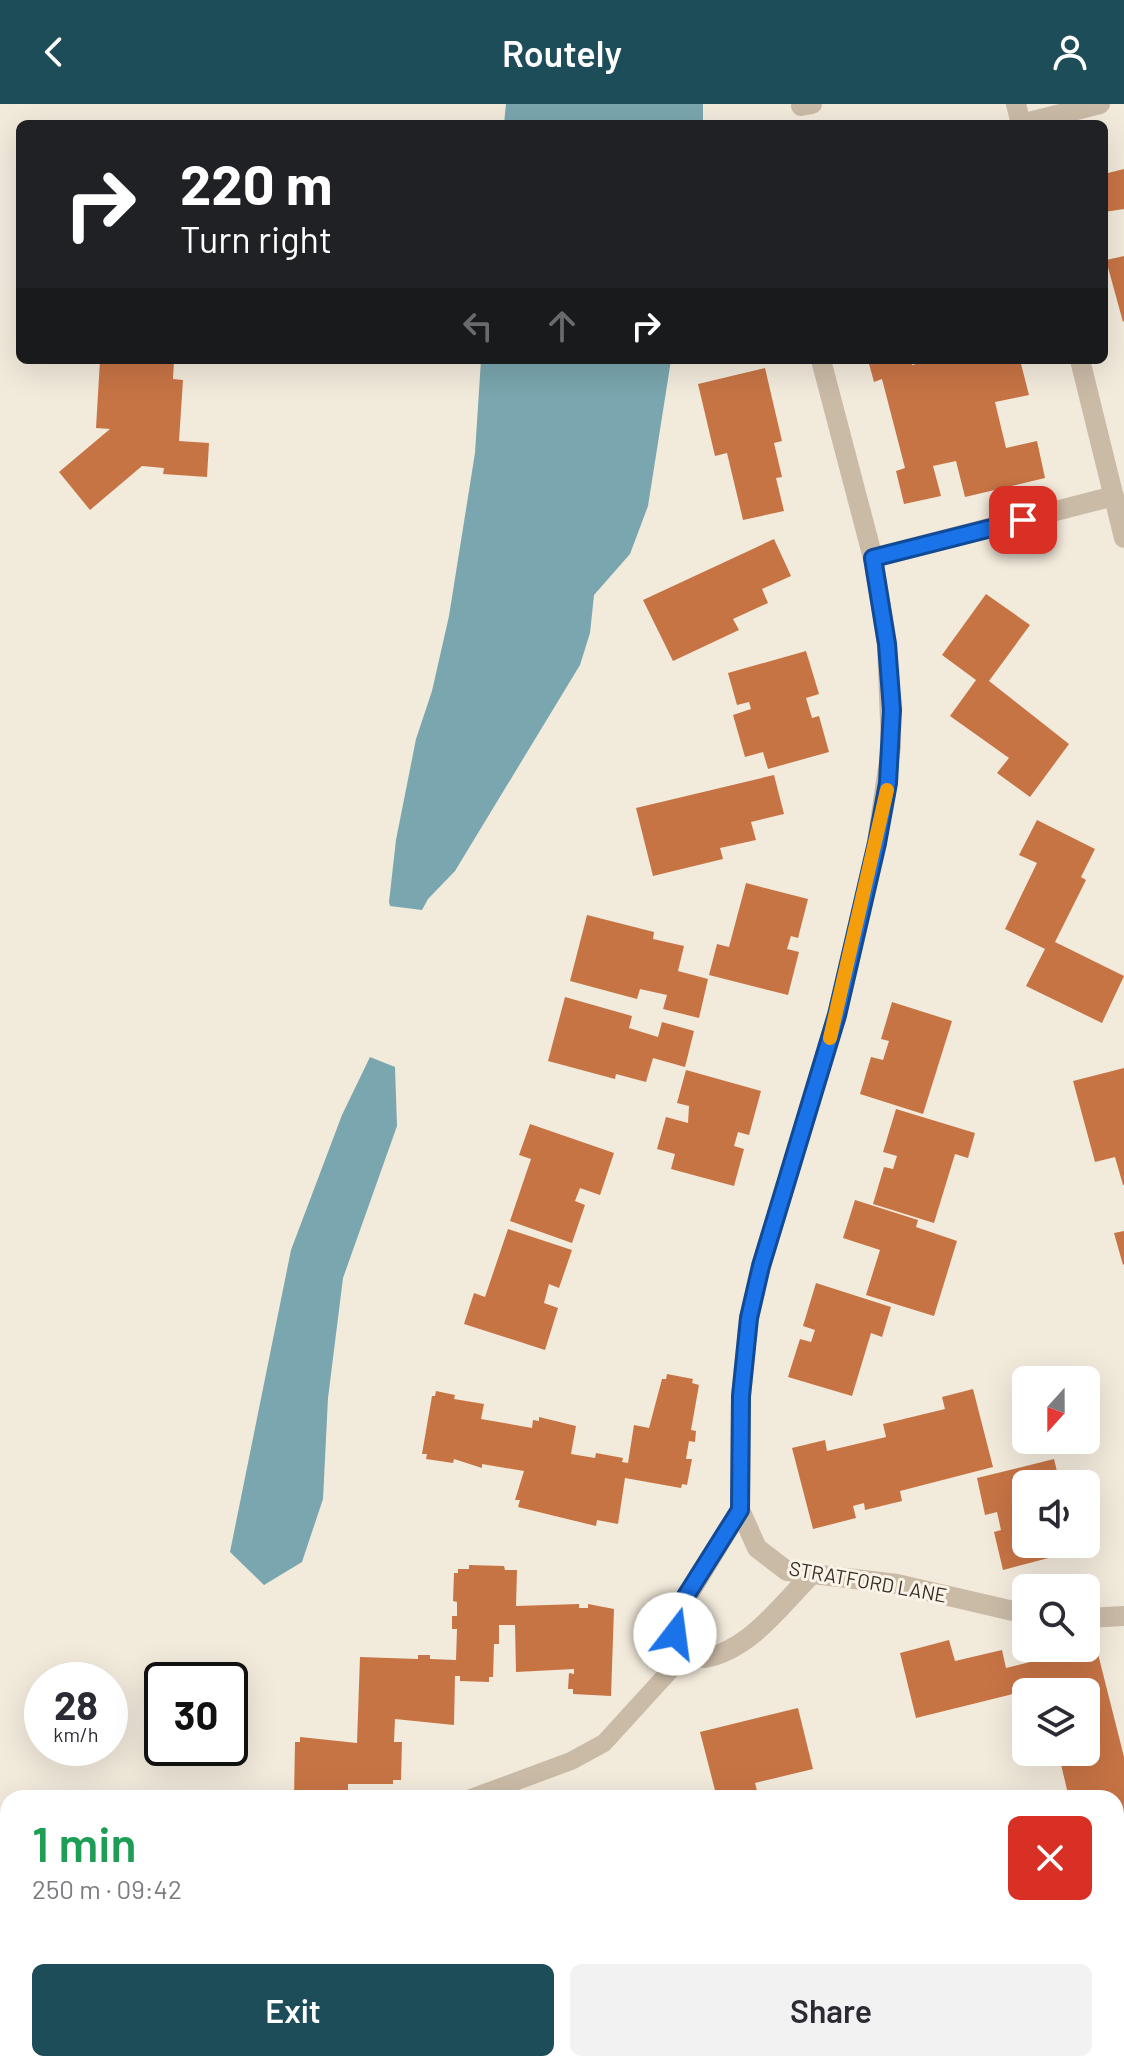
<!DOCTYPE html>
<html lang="en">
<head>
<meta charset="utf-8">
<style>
  body { margin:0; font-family:Barlow,sans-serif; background:#f2f2f3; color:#2b2b33; height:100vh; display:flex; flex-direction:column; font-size:30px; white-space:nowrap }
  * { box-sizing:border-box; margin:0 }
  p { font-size:26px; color:#7c7c81 }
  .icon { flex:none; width:44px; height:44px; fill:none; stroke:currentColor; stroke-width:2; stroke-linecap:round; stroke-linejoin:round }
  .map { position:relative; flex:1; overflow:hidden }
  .panel { position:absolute; left:0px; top:1686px; width:1124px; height:282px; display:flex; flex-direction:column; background:#fff; border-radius:24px 24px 0 0; box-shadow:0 8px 32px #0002 }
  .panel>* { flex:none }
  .hud { position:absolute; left:16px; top:16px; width:1092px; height:244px; border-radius:12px; box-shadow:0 8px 32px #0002; background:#202124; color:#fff; overflow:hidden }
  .needle { width:52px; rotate:201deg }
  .tools { position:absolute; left:1012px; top:1262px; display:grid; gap:16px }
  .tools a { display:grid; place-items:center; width:88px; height:88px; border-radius:12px; background:#fff; box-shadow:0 8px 32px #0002; font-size:40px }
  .speed { position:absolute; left:24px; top:1558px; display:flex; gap:16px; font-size:40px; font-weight:700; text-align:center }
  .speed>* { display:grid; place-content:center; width:104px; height:104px; border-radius:50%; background:#fff; box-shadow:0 8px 32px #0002; line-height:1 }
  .speed small { font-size:20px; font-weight:400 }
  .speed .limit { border:4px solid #111; border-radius:12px; background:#fff; color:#111 }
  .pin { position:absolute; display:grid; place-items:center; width:68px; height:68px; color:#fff; margin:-34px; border-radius:16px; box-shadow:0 4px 12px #0006 }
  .me { position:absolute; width:88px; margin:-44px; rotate:15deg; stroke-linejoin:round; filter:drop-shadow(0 0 6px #0008) }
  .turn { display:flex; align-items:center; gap:28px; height:168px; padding:0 32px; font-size:36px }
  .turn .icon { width:104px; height:104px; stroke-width:2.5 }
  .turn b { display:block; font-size:56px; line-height:68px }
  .lanes { display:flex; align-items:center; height:76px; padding:0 32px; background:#0003; justify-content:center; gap:40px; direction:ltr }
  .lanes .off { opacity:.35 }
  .round { display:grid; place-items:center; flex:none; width:84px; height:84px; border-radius:12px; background:#f2f2f3 }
  .head { display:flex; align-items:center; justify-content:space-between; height:136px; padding:0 32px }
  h1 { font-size:48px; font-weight:600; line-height:60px; color:#1e9e55 }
  .button { display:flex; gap:16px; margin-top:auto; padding:16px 32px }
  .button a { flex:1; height:92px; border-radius:12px; background:#1d4d58; color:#fff; font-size:32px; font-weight:600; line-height:92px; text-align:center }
  .button a+a { background:#f2f2f3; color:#2b2b33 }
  header { display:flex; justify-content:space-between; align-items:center; height:104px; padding:0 32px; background:#1d4d58; color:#fff; font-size:36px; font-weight:600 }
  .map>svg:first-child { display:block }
</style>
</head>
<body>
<header><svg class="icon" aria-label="back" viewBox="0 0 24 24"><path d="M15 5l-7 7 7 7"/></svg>Routely<svg class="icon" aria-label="person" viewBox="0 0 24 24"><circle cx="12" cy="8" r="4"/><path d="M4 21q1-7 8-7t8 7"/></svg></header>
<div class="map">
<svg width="1124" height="1967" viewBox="0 0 1124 1967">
  <rect width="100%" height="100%" fill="#f2eadb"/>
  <!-- green -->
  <polygon fill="#b0c19b" points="0,1767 8,1775 8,1855 0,1873"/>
  <!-- water -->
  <g fill="#7aa6af">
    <polygon points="506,0 703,0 703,20 504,20"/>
    <polygon points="481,256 671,256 648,402 630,450 594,491 590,529 580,561 455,767 428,795 422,806 390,802 389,798 396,736 416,635 432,587 449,512 475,349"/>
    <polygon points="370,953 395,963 397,1022 343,1174 328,1294 323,1395 302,1458 264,1481 230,1448 291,1146 342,1011"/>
  </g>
  <!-- building -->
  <g fill="#c77445">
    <polygon points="1124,65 1124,105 1104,108 1104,70"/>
    <polygon points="1124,152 1124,217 1123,218 1106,156"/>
    <polygon points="100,256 174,256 173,275 183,276 179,337 209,339 207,373 163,370 164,364 142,362 90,406 59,368 110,325 96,324"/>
    <polygon points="868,256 911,256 912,261 932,256 1020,256 1029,291 995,298 1006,344 1037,337 1045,374 965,393 956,357 933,362 941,392 904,400 896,367 905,364 882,275 874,278"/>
    <polygon points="765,264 782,337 774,339 782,373 776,374 784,407 743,416 727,349 715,352 698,280"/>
    <polygon points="774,435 791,472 762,485 768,499 733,515 739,526 673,557 643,496"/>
    <polygon points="986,490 1030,521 989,577 1069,640 1030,693 997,669 1009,654 950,612 976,576 942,551"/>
    <polygon points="806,547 819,590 806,594 812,614 819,612 829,648 768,665 763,648 745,653 733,611 751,605 749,598 737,601 728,569"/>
    <polygon points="774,671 784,710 751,718 756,736 720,744 723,755 653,772 636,704"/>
    <polygon points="1037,716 1095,745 1081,773 1086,776 1055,838 1124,872 1102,919 1026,882 1045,845 1005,825 1037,759 1019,751"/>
    <polygon points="746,779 808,795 798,834 791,832 787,845 799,848 788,891 709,871 717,840 729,843"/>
    <polygon points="587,811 654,828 653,835 684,842 678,867 708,875 699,914 663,905 667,891 640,885 637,895 570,877"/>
    <polygon points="565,893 632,912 629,924 658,933 662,918 694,927 685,963 653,954 646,978 616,970 615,975 548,957"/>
    <polygon points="892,898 952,917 923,1010 860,990 871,953 883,956 889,937 881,935"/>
    <polygon points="1124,964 1124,1081 1123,1081 1115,1053 1095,1058 1073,977"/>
    <polygon points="686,966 761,987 749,1031 738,1028 734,1042 744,1045 734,1082 671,1065 675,1050 657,1045 666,1013 688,1019 689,1002 677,999"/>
    <polygon points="896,1005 975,1029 968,1054 955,1050 934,1119 873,1100 884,1063 893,1065 897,1052 883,1048"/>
    <polygon points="530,1020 614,1049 600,1091 580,1084 575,1097 585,1101 572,1139 510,1117 531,1055 519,1051"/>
    <polygon points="855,1096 918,1116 916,1123 957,1137 934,1212 866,1191 880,1146 843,1134"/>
    <polygon points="508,1125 572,1146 559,1184 549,1180 544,1199 558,1204 545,1246 464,1220 474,1189 485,1193"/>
    <polygon points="1124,1127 1124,1160 1123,1161 1114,1129"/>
    <polygon points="816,1179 891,1203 882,1233 871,1229 852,1292 788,1273 800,1235 811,1238 815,1226 803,1222"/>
    <polygon points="667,1270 693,1275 692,1279 699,1281 691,1326 696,1327 695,1338 689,1337 686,1355 692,1355 687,1381 682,1380 681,1384 625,1374 618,1420 597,1416 596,1422 518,1403 520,1396 515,1396 524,1367 482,1360 482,1364 454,1355 453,1359 426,1355 427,1350 422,1350 432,1292 435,1292 436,1287 455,1291 454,1295 484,1300 481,1315 532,1324 533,1316 539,1317 539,1313 576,1322 571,1350 595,1354 596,1349 623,1354 622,1358 628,1359 634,1321 649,1324 662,1275 666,1275"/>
    <polygon points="973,1285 993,1363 900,1387 902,1397 865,1406 864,1399 853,1402 856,1414 813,1425 792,1344 825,1336 827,1347 886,1333 883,1320 945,1305 942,1293"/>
    <polygon points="1054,1355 1060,1380 1026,1380 1026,1440 1062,1440 1064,1450 1003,1466 994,1428 1001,1426 997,1408 985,1411 977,1374"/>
    <polygon points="469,1461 504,1462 505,1466 517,1466 516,1502 579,1500 579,1504 588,1504 588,1500 614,1505 611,1592 573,1590 573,1585 568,1585 569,1569 574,1570 574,1565 516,1568 515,1521 499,1521 499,1540 494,1540 493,1573 489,1573 489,1578 460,1577 460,1572 455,1572 454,1621 395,1615 394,1638 402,1638 401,1676 393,1676 393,1680 348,1680 348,1694 294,1694 295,1638 300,1638 300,1633 357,1639 360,1553 418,1555 418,1551 430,1551 430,1555 456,1556 457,1525 452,1525 452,1512 457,1512 457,1498 453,1497 454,1469 458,1469 458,1465 469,1465"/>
    <polygon points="949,1536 955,1557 1002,1546 1006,1564 1096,1542 1124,1653 1124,1740 1116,1742 1116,1694 1069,1694 1058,1648 1086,1648 1086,1588 1026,1588 1026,1601 1016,1603 1013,1590 916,1614 900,1549"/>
    <polygon points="798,1604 813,1665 755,1679 759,1694 717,1694 700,1628"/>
  </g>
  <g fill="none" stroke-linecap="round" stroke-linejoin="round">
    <!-- lane -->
    <polyline stroke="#cabba7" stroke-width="18" points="471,1694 571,1657 604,1639 687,1548"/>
    <!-- street -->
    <g stroke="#cabba7" stroke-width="20">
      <polyline points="1016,0 1021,20"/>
      <polyline points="801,2 812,0"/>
      <polyline points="1021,20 1100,0"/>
      <polyline points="821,256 873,454 887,540 891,643 877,739 837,911 761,1162 749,1214 741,1292 740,1406 757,1444 787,1467 897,1480 1026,1510"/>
      <polyline points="1080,256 1124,434"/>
      <polyline points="873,454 1114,392"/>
      <path d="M 740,1406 L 678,1508 L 674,1522 L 682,1544 L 704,1554 C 748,1547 781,1502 810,1472"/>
      <polyline points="1086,1514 1124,1512"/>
      <polyline points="1116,1896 1124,1895"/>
      <polyline points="564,1967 582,1960"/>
    </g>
  </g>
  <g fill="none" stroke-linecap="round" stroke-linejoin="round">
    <defs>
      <polyline id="route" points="675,1530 675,1515 684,1495 740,1406 741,1292 749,1214 761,1162 837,911 877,739 888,679 892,606 887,540 873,454 1023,416"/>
    </defs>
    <!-- route casing -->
    <use href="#route" stroke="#114b97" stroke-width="20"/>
    <!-- route -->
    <use href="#route" stroke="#1a73e8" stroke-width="14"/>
    <!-- slow -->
    <polyline stroke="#f59e0b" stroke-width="14" points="830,934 887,686"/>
  </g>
  <g text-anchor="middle" stroke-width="6" stroke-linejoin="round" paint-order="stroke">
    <!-- street labels -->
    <g font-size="20" fill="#372e28" stroke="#faf4e8">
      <text transform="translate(868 1478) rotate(10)" y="7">STRATFORD LANE</text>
    </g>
  </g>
</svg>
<div class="tools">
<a><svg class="needle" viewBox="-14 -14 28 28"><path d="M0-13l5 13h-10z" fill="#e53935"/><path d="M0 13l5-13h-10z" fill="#7c7c81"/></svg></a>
<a><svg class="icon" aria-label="sound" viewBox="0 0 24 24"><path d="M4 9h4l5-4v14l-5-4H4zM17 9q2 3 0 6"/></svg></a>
<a><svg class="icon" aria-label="search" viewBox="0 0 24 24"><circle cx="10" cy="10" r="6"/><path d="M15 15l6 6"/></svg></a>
<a><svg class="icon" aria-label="layers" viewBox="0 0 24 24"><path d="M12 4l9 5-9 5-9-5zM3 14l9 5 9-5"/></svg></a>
</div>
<div class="speed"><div>28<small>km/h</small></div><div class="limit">30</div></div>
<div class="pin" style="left:1023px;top:416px;background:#d93025"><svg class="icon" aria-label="arrive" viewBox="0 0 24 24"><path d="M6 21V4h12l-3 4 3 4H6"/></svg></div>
<svg class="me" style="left:675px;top:1530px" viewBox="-20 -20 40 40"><circle r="19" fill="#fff"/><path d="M0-13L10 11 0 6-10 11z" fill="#1a73e8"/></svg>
<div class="hud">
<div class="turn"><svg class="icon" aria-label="right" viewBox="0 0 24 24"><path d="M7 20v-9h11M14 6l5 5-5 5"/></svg><div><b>220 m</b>Turn right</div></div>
<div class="lanes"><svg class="icon off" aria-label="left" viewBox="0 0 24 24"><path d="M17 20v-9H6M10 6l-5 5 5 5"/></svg><svg class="icon off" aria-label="ahead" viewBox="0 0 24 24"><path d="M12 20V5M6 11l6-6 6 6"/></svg><svg class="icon" aria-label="right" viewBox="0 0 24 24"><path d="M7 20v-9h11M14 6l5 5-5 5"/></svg></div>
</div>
<section class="panel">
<div class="head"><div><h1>1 min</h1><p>250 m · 09:42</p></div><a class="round" style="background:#d93025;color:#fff"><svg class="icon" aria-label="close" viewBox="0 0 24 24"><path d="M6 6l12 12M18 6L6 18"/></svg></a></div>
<div class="button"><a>Exit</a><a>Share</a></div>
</section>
</div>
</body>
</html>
